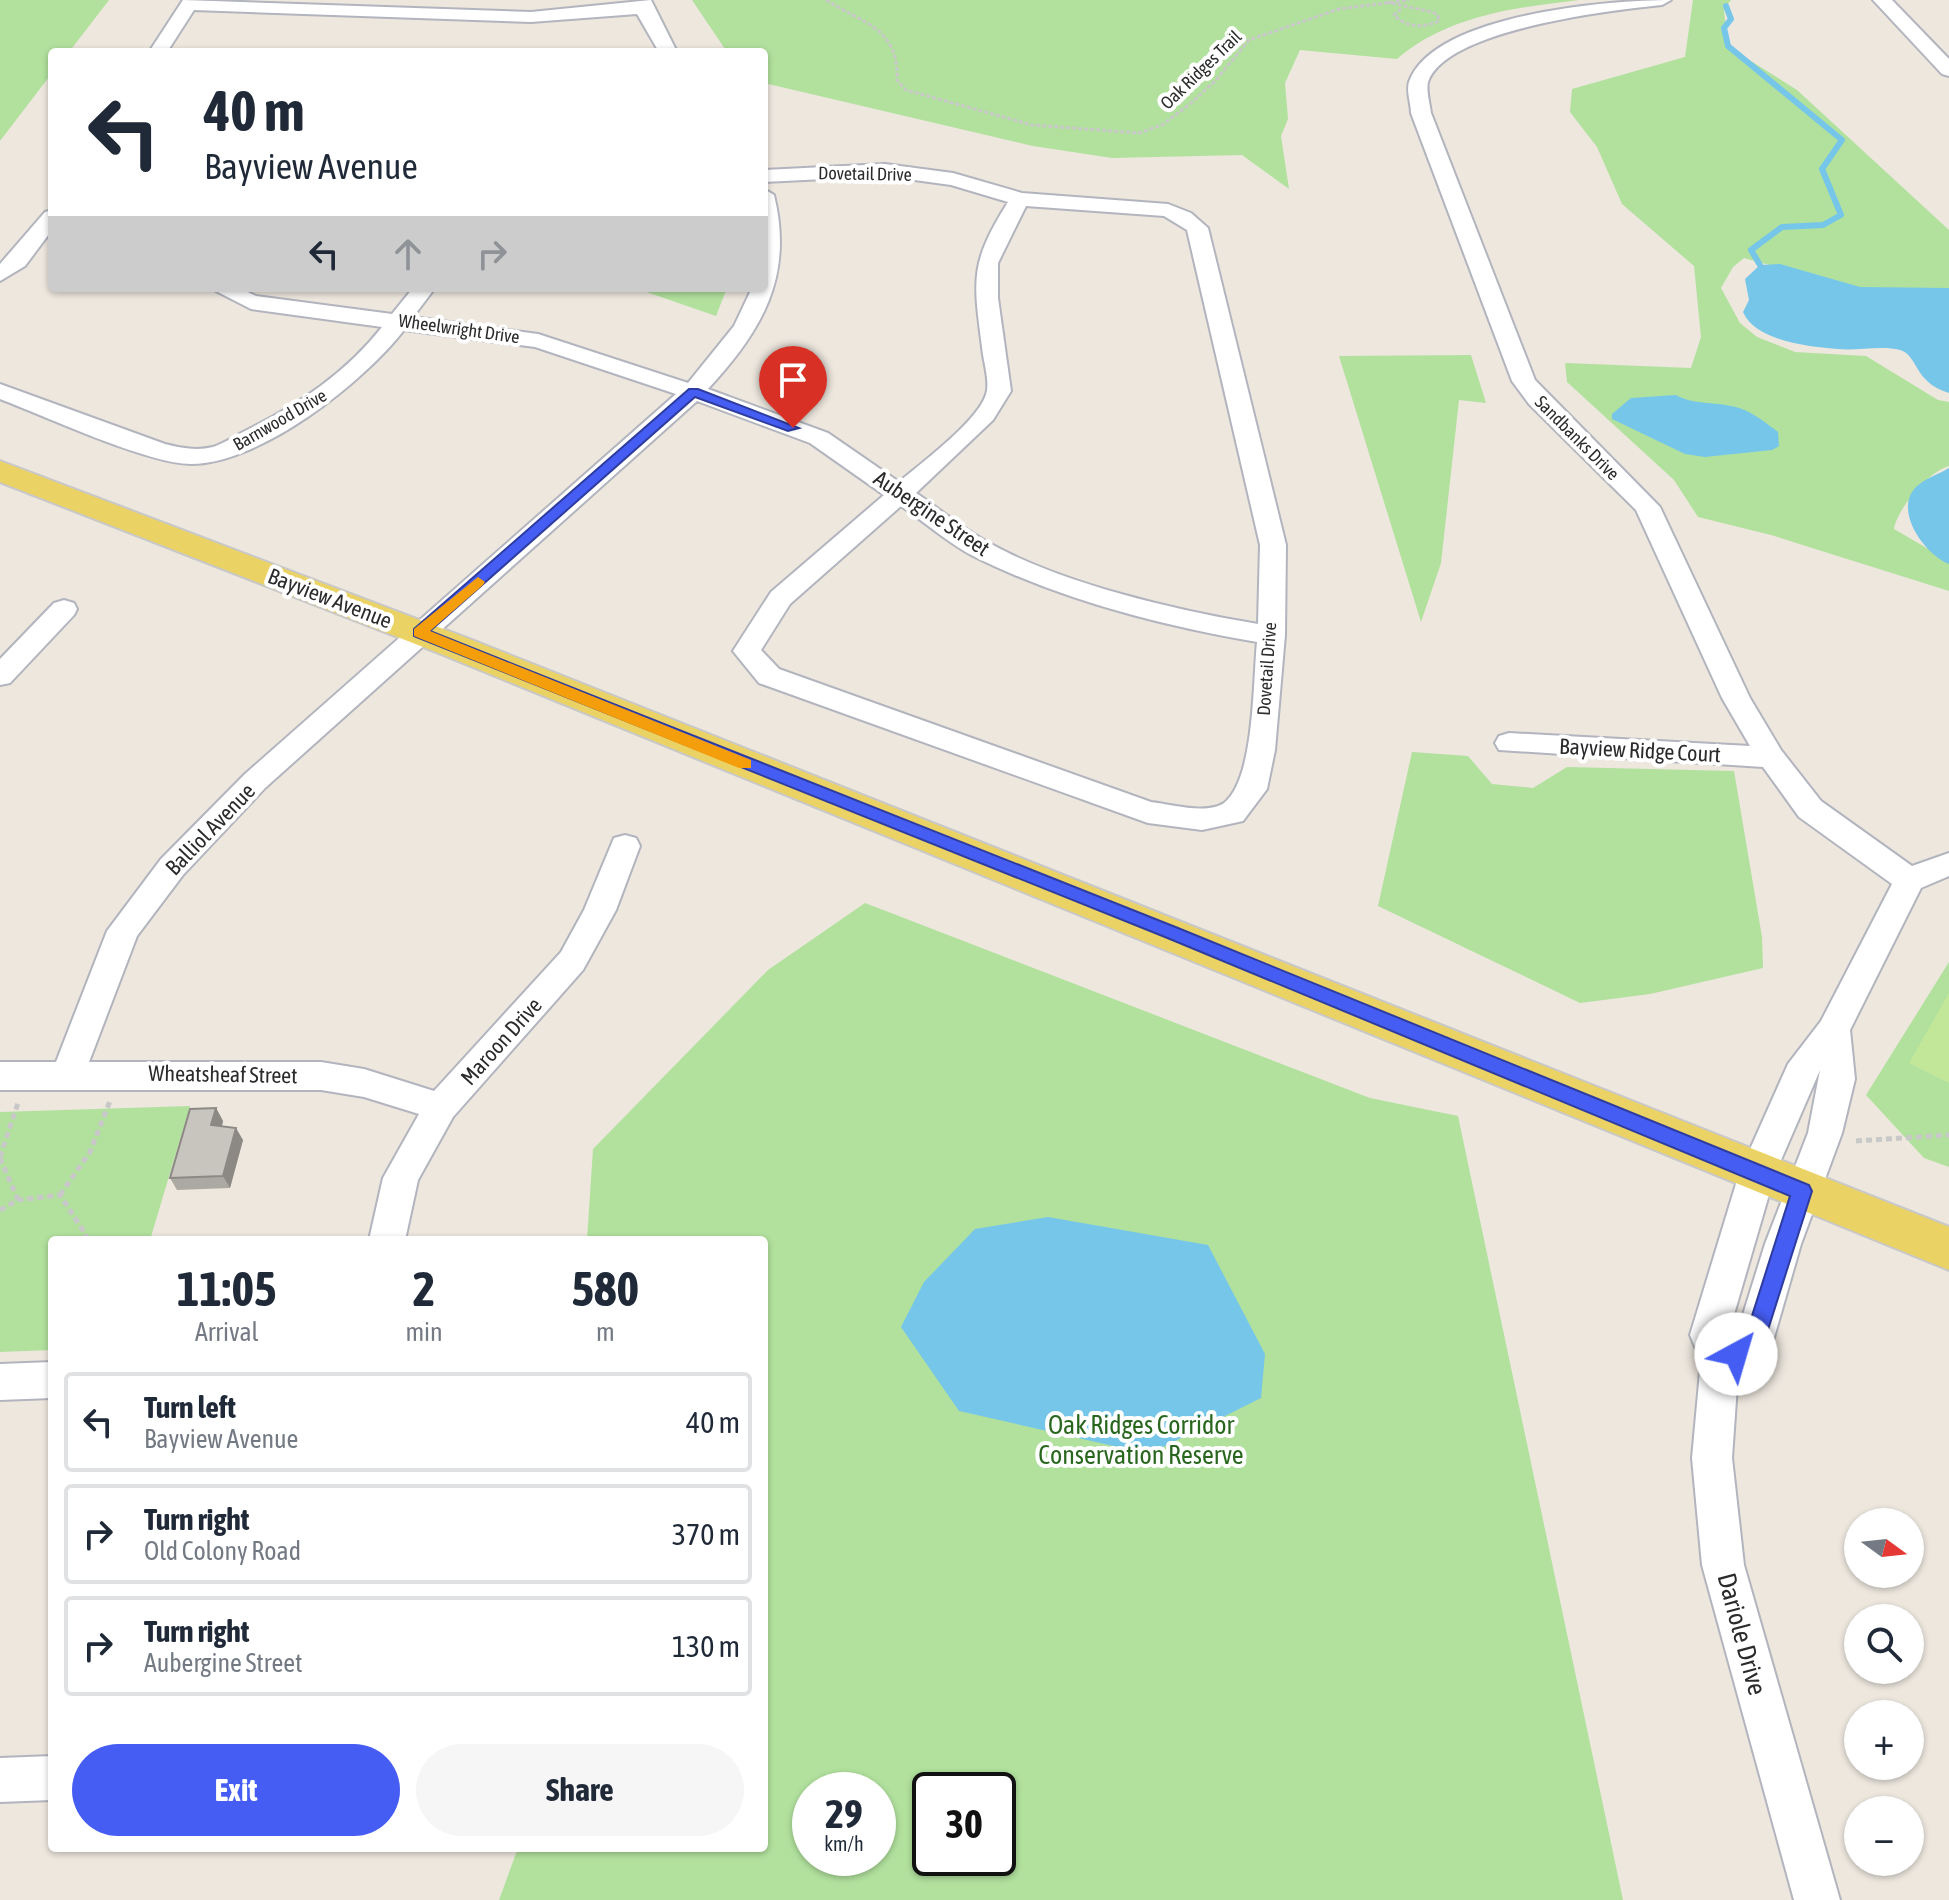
<!DOCTYPE html>
<html lang="en">
<head>
<meta charset="utf-8">
<style>
  body { margin:0; font-family:"Asap Condensed",sans-serif; background:#f6f6f7; color:#1f2937; height:100vh; display:flex; flex-direction:column; font-size:30px; white-space:nowrap }
  * { box-sizing:border-box; margin:0 }
  p { font-size:26px; color:#747a83 }
  .icon { flex:none; width:44px; height:44px; fill:none; stroke:currentColor; stroke-width:2; stroke-linecap:round; stroke-linejoin:round }
  .map { position:relative; flex:1; overflow:hidden }
  .sheet { position:absolute; left:48px; top:1236px; width:720px; height:616px; display:flex; flex-direction:column; background:#fff; border-radius:8px; box-shadow:0 2px 6px #0004 }
  .sheet>* { flex:none }
  .banner { position:absolute; left:48px; top:48px; width:720px; height:244px; border-radius:8px; box-shadow:0 2px 6px #0004; background:#fff; color:#1f2937; overflow:hidden }
  .needle { width:52px; rotate:105deg }
  .controls { position:absolute; left:1844px; top:1508px; display:grid; gap:16px }
  .controls a { display:grid; place-items:center; width:80px; height:80px; border-radius:50%; background:#fff; box-shadow:0 2px 6px #0004; font-size:40px }
  .speed { position:absolute; left:792px; top:1772px; display:flex; gap:16px; font-size:40px; font-weight:700; text-align:center }
  .speed>* { display:grid; place-content:center; width:104px; height:104px; border-radius:50%; background:#fff; box-shadow:0 2px 6px #0004; line-height:1 }
  .speed small { font-size:20px; font-weight:400 }
  .speed .limit { border:4px solid #111; border-radius:12px; background:#fff; color:#111 }
  .pin { position:absolute; display:grid; place-items:center; width:68px; height:68px; color:#fff; margin:-82px -34px; border-radius:50% 50% 50% 0; rotate:-45deg; box-shadow:0 0 8px #0007 }
  .pin .icon { rotate:45deg }
  .me { position:absolute; width:88px; margin:-44px; rotate:39deg; stroke-linejoin:round; filter:drop-shadow(0 0 6px #0008) }
  .turn { display:flex; align-items:center; gap:28px; height:168px; padding:0 24px; font-size:36px }
  .turn .icon { width:104px; height:104px; stroke-width:2.5 }
  .turn b { display:block; font-size:56px; line-height:68px }
  .lanes { display:flex; align-items:center; height:76px; padding:0 24px; background:#0003; justify-content:center; gap:40px; direction:ltr }
  .lanes .off { opacity:.35 }
  .eta { display:flex; justify-content:space-evenly; align-items:center; height:136px; text-align:center }
  .eta b { font-size:48px; font-weight:700; line-height:56px }
  .button { display:flex; gap:16px; margin-top:auto; padding:16px 24px }
  .button a { flex:1; height:92px; border-radius:48px; background:#455df3; color:#fff; font-size:32px; font-weight:700; line-height:92px; text-align:center }
  .button a+a { background:#f6f6f7; color:#1f2937 }
  ul { padding:0; list-style:none }
  li { display:flex; align-items:center; gap:24px; height:100px; margin:0 16px 12px; padding:0 8px; border:4px solid #e0e1e3; border-radius:8px }
  li div { flex:1 }
  li b { display:block; font-size:30px }
  li em { font-style:normal }
  .map>svg:first-child { display:block }
</style>
</head>
<body>
<div class="map">
<svg width="1949" height="1900" viewBox="0 0 1949 1900">
  <rect width="100%" height="100%" fill="#ede7de"/>
  <!-- green -->
  <g fill="#b1e19d" fill-rule="evenodd">
    <polygon points="0,0 109,0 69,52 52,52 52,73 0,141"/>
    <path d="M 692,0 L 1579,0 C 1514,8 1449,15 1397,59 L 1300,50 L 1285,83 L 1288,119 L 1281,136 L 1289,189 L 1242,155 L 1112,158 L 1033,146 L 764,83 L 764,52 L 727,52 Z"/>
    <path d="M 1693,0 L 1731,0 L 1724,9 L 1727,46 L 1797,90 L 1949,230 L 1949,294 L 1879,295 L 1744,258 L 1733,267 L 1721,288 L 1740,323 L 1757,337 L 1795,352 L 1866,356 L 1938,400 L 1949,402 L 1949,466 C 1929,471 1897,509 1894,529 L 1937,554 L 1949,557 L 1949,591 L 1771,535 L 1698,517 L 1674,480 L 1567,382 L 1565,363 L 1691,368 L 1701,337 L 1694,266 L 1622,204 L 1597,147 L 1570,112 L 1572,89 L 1685,57 Z"/>
    <polygon points="635,288 727,288 716,316"/>
    <polygon points="1471,355 1486,403 1459,400 1441,563 1421,622 1339,356"/>
    <polygon points="1412,752 1468,756 1492,784 1533,788 1567,767 1734,771 1762,937 1763,968 1650,994 1580,1003 1378,906"/>
    <path d="M 865,903 L 1370,1098 L 1458,1116 L 1623,1900 L 499,1900 L 518,1848 L 764,1848 L 764,1240 L 587,1240 L 593,1149 L 768,970 ZM 810,1790 L 878,1790 L 878,1858 L 810,1858 ZM 930,1790 L 998,1790 L 998,1858 L 930,1858 Z"/>
    <polygon points="1949,962 1949,1167 1924,1158 1866,1095"/>
    <polygon points="190,1106 150,1240 52,1240 52,1350 0,1352 0,1112"/>
  </g>
  <!-- pitch -->
  <polygon fill="#c3e799" points="1949,993 1949,1083 1909,1063"/>
  <!-- water -->
  <g fill="#76c6ea">
    <path d="M 1780,264 L 1860,287 L 1949,288 L 1949,393 C 1913,382 1919,356 1900,350 C 1882,345 1857,351 1838,349 C 1810,347 1755,341 1743,312 L 1749,300 L 1745,279 L 1760,265 Z"/>
    <path d="M 1676,395 C 1696,406 1717,401 1739,408 C 1754,413 1766,423 1778,432 L 1779,446 L 1772,450 L 1705,457 L 1685,454 L 1612,419 L 1612,414 L 1631,398 Z"/>
    <path d="M 1949,468 L 1949,564 C 1924,554 1893,510 1916,487 C 1924,479 1939,474 1949,468 Z"/>
    <polygon points="1048,1217 1208,1245 1265,1354 1261,1398 1149,1454 959,1411 901,1327 924,1282 975,1229"/>
  </g>
  <g fill="none" stroke-linecap="round" stroke-linejoin="round">
    <!-- stream -->
    <polyline stroke="#76c6ea" stroke-width="6" points="1726,6 1731,19 1724,28 1728,46 1842,140 1822,169 1841,215 1823,225 1782,227 1751,250 1760,265"/>
    <defs>
      <g id="minor">
        <polygon points="183,0 531,12 651,0 677,52 659,52 637,14 531,22 194,10 167,52 149,52"/>
        <path d="M 1671,0 L 1662,5 C 1613,10 1446,29 1428,82 C 1426,91 1430,104 1431,113 L 1535,380 L 1660,507 L 1750,698 L 1781,750 L 1821,801 L 1912,866 L 1949,853 L 1949,876 L 1921,888 L 1850,1030 L 1855,1079 L 1842,1133 L 1801,1244 L 1771,1348 L 1765,1360 L 1738,1371 L 1732,1458 L 1744,1565 L 1840,1900 L 1794,1900 L 1702,1565 L 1692,1458 L 1701,1361 L 1690,1335 L 1739,1174 L 1788,1064 L 1821,1021 L 1892,884 L 1799,817 L 1763,767 L 1499,750 L 1495,743 L 1499,736 L 1509,733 L 1750,746 L 1722,698 L 1636,510 L 1529,404 L 1512,381 L 1411,113 C 1411,104 1406,91 1409,82 C 1433,14 1610,0 1671,0 ZM 1820,1070 L 1808,1133 L 1765,1244 L 1736,1337 L 1730,1339 L 1728,1335 L 1775,1174 Z"/>
        <polygon points="1873,0 1892,0 1949,59 1949,76 1942,74"/>
        <path d="M 885,164 L 953,173 L 1022,193 L 1168,204 L 1191,213 L 1208,228 L 1286,545 L 1285,635 L 1275,750 L 1267,789 L 1243,821 L 1202,830 L 1148,823 L 759,683 L 733,651 L 771,592 L 884,495 L 810,443 L 697,401 L 265,788 L 183,875 L 137,936 L 89,1062 L 321,1062 L 364,1069 L 434,1091 L 561,952 L 584,910 L 614,838 L 625,835 L 636,838 L 640,846 L 616,910 L 583,970 L 453,1117 L 418,1180 L 405,1240 L 369,1240 L 383,1178 L 419,1114 L 364,1097 L 321,1090 L 0,1090 L 0,1062 L 56,1062 L 107,931 L 161,859 L 245,774 L 676,394 L 535,347 L 404,330 C 364,382 260,464 191,464 C 148,464 45,416 0,399 L 0,384 L 165,444 C 181,448 197,451 213,447 C 225,443 236,435 247,430 C 299,404 346,373 382,327 L 251,309 L 210,288 L 239,288 L 256,296 L 392,314 L 413,288 L 435,288 L 413,317 L 538,334 L 688,383 L 734,326 L 752,288 L 764,288 L 764,189 L 774,195 C 794,276 762,331 708,389 L 828,433 L 899,482 C 920,464 984,417 987,390 C 989,377 983,360 982,347 C 973,278 970,263 1008,202 L 951,185 L 885,176 L 764,182 L 764,170 ZM 1026,206 L 1164,216 L 1187,230 L 1260,545 L 1258,624 C 1178,611 1064,584 993,545 C 966,531 941,510 916,493 L 993,420 L 1011,391 L 998,298 L 998,263 ZM 901,506 C 926,523 950,545 977,558 C 1063,600 1162,626 1257,642 C 1253,679 1255,779 1224,803 C 1207,815 1170,804 1151,802 L 779,669 L 761,650 L 790,604 Z"/>
        <polygon points="52,210 52,230 25,266 0,281 0,264 45,212"/>
        <polygon points="64,600 74,603 77,609 74,615 10,683 0,685 0,659 54,603"/>
        <polygon points="52,1362 52,1398 0,1400 0,1364"/>
        <polygon points="52,1756 52,1800 0,1802 0,1758"/>
      </g>
      <polygon id="major" points="0,461 467,638 1949,1227 1949,1270 441,654 0,482"/>
    </defs>
    <!-- minor casing -->
    <use href="#minor" stroke="#b2b4be" stroke-width="4"/>
    <!-- major casing -->
    <use href="#major" stroke="#c8c8c8" stroke-width="4"/>
    <!-- path-far1 -->
    <g stroke="#c8c8c8" stroke-width="3" stroke-dasharray="4 2" stroke-linecap="butt">
      <path d="M 826,0 C 864,24 899,28 897,80 L 906,90 L 1032,125 L 1139,133 L 1162,125 L 1190,104 L 1216,80 L 1249,40 L 1339,9 L 1409,0"/>
      <path d="M 1386,2 L 1432,12 L 1438,15 L 1439,21 C 1423,28 1407,28 1394,15 L 1401,9"/>
    </g>
    <!-- path -->
    <g stroke="#c8c8c8" stroke-width="5" stroke-dasharray="6 4" stroke-linecap="butt">
      <polyline points="1856,1141 1949,1135"/>
      <polyline points="0,1157 18,1103"/>
      <polyline points="0,1158 18,1200"/>
      <polyline points="60,1195 90,1152 110,1101"/>
      <polyline points="0,1210 18,1200 60,1195 86,1235 84,1240"/>
    </g>
    <!-- minor -->
    <use href="#minor" fill="#fff" fill-rule="evenodd"/>
    <!-- major -->
    <use href="#major" fill="#ebd265" fill-rule="evenodd"/>
  </g>
  <!-- wall -->
  <polygon fill="#aca9a3" points="216,1108 223,1121 222,1126 243,1140 230,1188 177,1190 170,1178"/>
  <!-- shaded-wall -->
  <g fill="#8c8985">
    <polygon points="216,1108 223,1121 219,1138 211,1125"/>
    <polygon points="236,1128 243,1140 230,1188 223,1176"/>
  </g>
  <!-- building -->
  <polygon fill="#c8c4be" stroke="#8c8985" stroke-width="2" points="216,1108 211,1125 236,1128 223,1176 170,1178 190,1109"/>
  <!-- route -->
  <polygon fill="#455df3" stroke="#2d3c9e" stroke-width="2" points="689,389 698,389 799,428 788,431 695,397 430,631 1178,928 1809,1185 1812,1191 1760,1355 1736,1364 1729,1361 1726,1354 1729,1347 1744,1341 1790,1196 1165,937 414,636 414,629"/>
  <!-- slow -->
  <polygon fill="#f59e0b" points="478,577 485,582 483,585 430,631 751,760 751,768 739,768 414,636 414,629"/>
  <g text-anchor="middle" stroke-width="8" stroke-linejoin="round" paint-order="stroke">
    <!-- far-street labels -->
    <g font-size="18" fill="#2b2b2b" stroke="#fff">
      <text transform="translate(1201 70) rotate(-44)" y="6">Oak Ridges Trail</text>
      <text transform="translate(865 174) rotate(1)" y="6">Dovetail Drive</text>
      <text transform="translate(459 329) rotate(8)" y="6">Wheelwright Drive</text>
      <text transform="translate(280 420) rotate(-30)" y="6">Barnwood Drive</text>
      <text transform="translate(1577 438) rotate(45)" y="6">Sandbanks Drive</text>
      <text transform="translate(1267 669) rotate(-86)" y="6">Dovetail Drive</text>
    </g>
    <!-- street labels -->
    <g font-size="22" fill="#2b2b2b" stroke="#fff">
      <text transform="translate(932 513) rotate(34)" y="8">Aubergine Street</text>
      <text transform="translate(330 598) rotate(21)" y="8">Bayview Avenue</text>
      <text transform="translate(1640 750) rotate(3)" y="8">Bayview Ridge Court</text>
      <text transform="translate(210 829) rotate(-46)" y="8">Balliol Avenue</text>
      <text transform="translate(501 1041) rotate(-48)" y="8">Maroon Drive</text>
      <text transform="translate(223 1074) rotate(1)" y="8">Wheatsheaf Street</text>
    </g>
    <!-- near-park labels -->
    <g font-size="26" fill="#29661e" stroke="#fff">
      <text x="1141" y="1434">Oak Ridges Corridor<tspan x="1141" dy="30">Conservation Reserve</tspan></text>
    </g>
    <!-- near-street labels -->
    <g font-size="26" fill="#2b2b2b" stroke="#fff">
      <text transform="translate(1742 1634) rotate(75)" y="9">Dariole Drive</text>
    </g>
  </g>
</svg>
<div class="controls">
<a><svg class="needle" viewBox="-14 -14 28 28"><path d="M0-13l5 13h-10z" fill="#e53935"/><path d="M0 13l5-13h-10z" fill="#747a83"/></svg></a>
<a><svg class="icon" aria-label="search" viewBox="0 0 24 24"><circle cx="10" cy="10" r="6"/><path d="M15 15l6 6"/></svg></a>
<a>+</a>
<a>−</a>
</div>
<div class="speed"><div>29<small>km/h</small></div><div class="limit">30</div></div>
<div class="pin" style="left:793px;top:428px;background:#d93025"><svg class="icon" aria-label="arrive" viewBox="0 0 24 24"><path d="M6 21V4h12l-3 4 3 4H6"/></svg></div>
<svg class="me" style="left:1736px;top:1354px" viewBox="-20 -20 40 40"><circle r="19" fill="#fff"/><path d="M0-13L10 11 0 6-10 11z" fill="#455df3"/></svg>
<div class="banner">
<div class="turn"><svg class="icon" aria-label="left" viewBox="0 0 24 24"><path d="M17 20v-9H6M10 6l-5 5 5 5"/></svg><div><b>40 m</b>Bayview Avenue</div></div>
<div class="lanes"><svg class="icon" aria-label="left" viewBox="0 0 24 24"><path d="M17 20v-9H6M10 6l-5 5 5 5"/></svg><svg class="icon off" aria-label="ahead" viewBox="0 0 24 24"><path d="M12 20V5M6 11l6-6 6 6"/></svg><svg class="icon off" aria-label="right" viewBox="0 0 24 24"><path d="M7 20v-9h11M14 6l5 5-5 5"/></svg></div>
</div>
<section class="sheet">
<div class="eta">
<div><b>11:05</b><p>Arrival</p></div>
<div><b>2</b><p>min</p></div>
<div><b>580</b><p>m</p></div>
</div>
<ul>
<li><svg class="icon" aria-label="left" viewBox="0 0 24 24"><path d="M17 20v-9H6M10 6l-5 5 5 5"/></svg><div><b>Turn left</b><p>Bayview Avenue</p></div><em>40 m</em></li>
<li><svg class="icon" aria-label="right" viewBox="0 0 24 24"><path d="M7 20v-9h11M14 6l5 5-5 5"/></svg><div><b>Turn right</b><p>Old Colony Road</p></div><em>370 m</em></li>
<li><svg class="icon" aria-label="right" viewBox="0 0 24 24"><path d="M7 20v-9h11M14 6l5 5-5 5"/></svg><div><b>Turn right</b><p>Aubergine Street</p></div><em>130 m</em></li>
</ul>
<div class="button"><a>Exit</a><a>Share</a></div>
</section>
</div>
</body>
</html>
